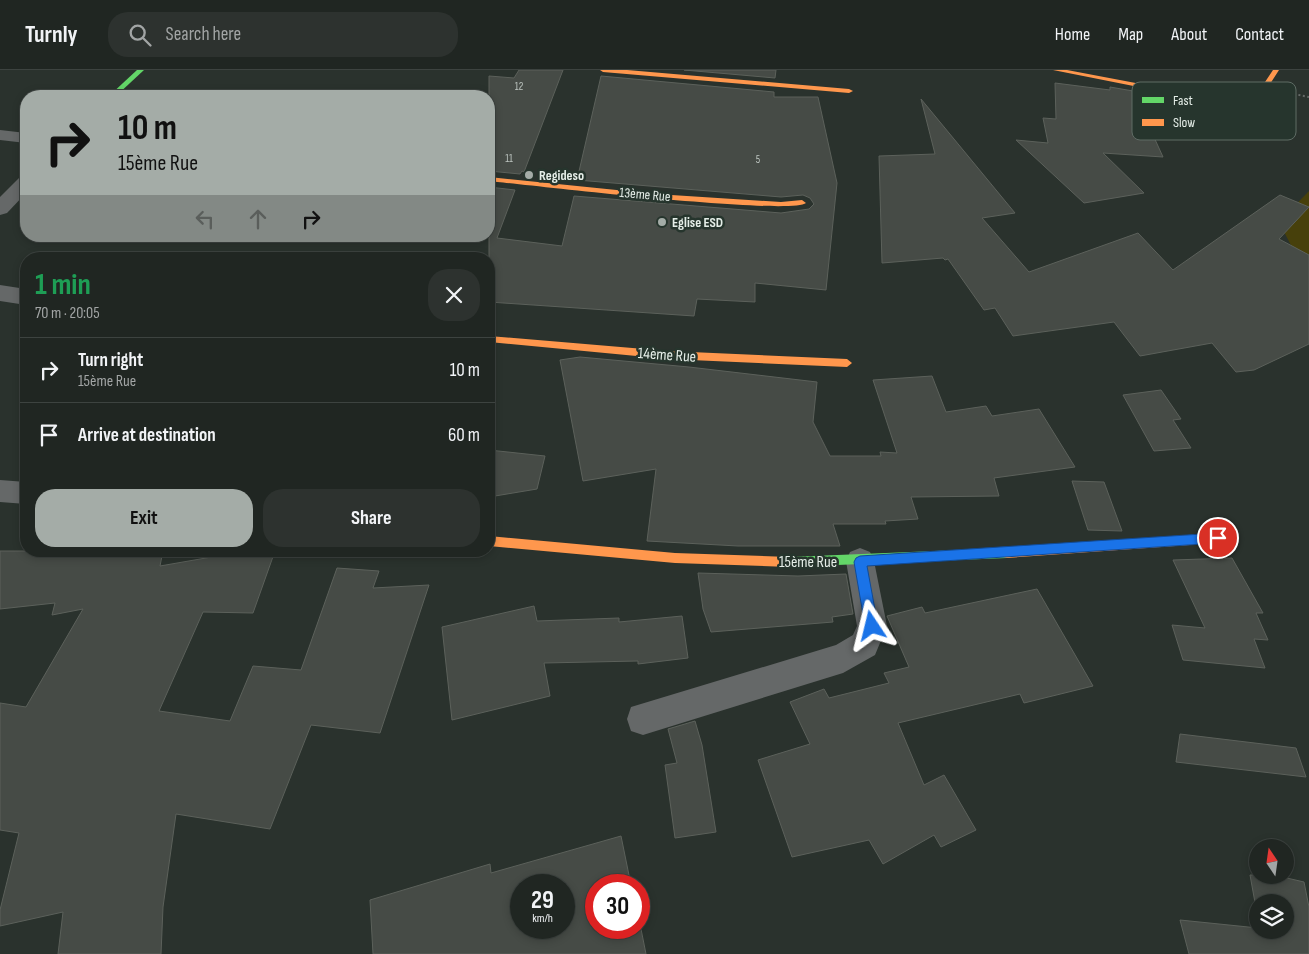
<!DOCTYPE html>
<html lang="en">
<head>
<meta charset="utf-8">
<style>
  body { margin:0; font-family:"Sofia Sans Condensed",sans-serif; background:#2d322f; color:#f1f3f6; height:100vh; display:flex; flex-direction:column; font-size:19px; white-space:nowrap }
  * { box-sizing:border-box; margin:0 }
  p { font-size:16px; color:#a2a5a5 }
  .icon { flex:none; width:28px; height:28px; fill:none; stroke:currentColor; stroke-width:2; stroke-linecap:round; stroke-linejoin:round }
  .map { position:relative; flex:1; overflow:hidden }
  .drawer { position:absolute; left:20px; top:182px; width:475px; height:305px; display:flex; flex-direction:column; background:#202622; border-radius:20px; box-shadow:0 2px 8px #0003,0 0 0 1px #3d4340 }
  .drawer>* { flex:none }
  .banner { position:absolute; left:20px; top:20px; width:475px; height:152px; border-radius:20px; box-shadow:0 2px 8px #0003,0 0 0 1px #3d4340; background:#a4aca7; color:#111; overflow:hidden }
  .needle { width:32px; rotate:347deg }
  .controls { position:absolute; left:1249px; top:769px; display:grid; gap:10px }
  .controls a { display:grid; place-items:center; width:45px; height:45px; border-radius:50%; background:#202622; box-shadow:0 2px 8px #0003,0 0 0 1px #3d4340; font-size:25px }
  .speed { position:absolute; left:510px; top:804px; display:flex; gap:10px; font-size:25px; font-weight:700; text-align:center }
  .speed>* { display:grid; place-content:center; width:65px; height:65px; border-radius:50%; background:#202622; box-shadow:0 2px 8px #0003,0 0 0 1px #3d4340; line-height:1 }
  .speed small { font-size:12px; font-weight:400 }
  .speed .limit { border:8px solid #d22; background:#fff; color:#111 }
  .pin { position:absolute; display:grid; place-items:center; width:42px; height:42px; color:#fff; margin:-21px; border:2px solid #fff; border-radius:50%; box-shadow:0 1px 5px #0007 }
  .me { position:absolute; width:55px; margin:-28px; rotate:350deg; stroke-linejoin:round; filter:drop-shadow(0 0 4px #0008) }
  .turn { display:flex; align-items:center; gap:18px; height:105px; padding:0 15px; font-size:22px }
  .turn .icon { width:65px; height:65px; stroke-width:2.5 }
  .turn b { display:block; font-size:35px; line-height:42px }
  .lanes { display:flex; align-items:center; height:48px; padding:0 15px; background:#0003; justify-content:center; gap:25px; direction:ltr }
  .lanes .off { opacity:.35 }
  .round { display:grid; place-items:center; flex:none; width:52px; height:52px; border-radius:20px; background:#2d322f }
  .overview { display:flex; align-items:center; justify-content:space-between; height:85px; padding:0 15px }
  h1 { font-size:30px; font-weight:700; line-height:38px; color:#1e9e55 }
  .cta { display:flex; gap:10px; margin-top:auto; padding:10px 15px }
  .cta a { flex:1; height:58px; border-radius:20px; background:#a4aca7; color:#111; font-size:20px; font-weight:700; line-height:58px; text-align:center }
  .cta a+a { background:#2d322f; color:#f1f3f6 }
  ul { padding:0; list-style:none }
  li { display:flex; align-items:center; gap:15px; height:65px; padding:0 15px; border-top:1px solid #3d4340 }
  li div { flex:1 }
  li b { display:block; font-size:19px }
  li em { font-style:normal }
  header { display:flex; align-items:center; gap:30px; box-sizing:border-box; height:70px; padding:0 25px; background:#202622; border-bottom:1px solid #3d4340 }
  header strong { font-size:24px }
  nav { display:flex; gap:28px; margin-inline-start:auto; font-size:18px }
  .search { width:350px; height:45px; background:#2d322f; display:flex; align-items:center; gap:12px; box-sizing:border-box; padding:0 18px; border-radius:20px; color:#a2a5a5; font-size:19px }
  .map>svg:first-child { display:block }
</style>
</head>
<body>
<header>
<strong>Turnly</strong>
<div class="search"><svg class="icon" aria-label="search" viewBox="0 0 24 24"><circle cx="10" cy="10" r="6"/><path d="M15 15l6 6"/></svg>Search here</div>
<nav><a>Home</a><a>Map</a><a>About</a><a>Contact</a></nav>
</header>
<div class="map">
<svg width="1309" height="884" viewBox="0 0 1309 884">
  <rect width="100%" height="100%" fill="#2a322d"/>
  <!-- green -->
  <polygon fill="#47400b" points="1309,121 1309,199 1298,189 1279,152"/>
  <!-- building -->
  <g fill="#464b46" stroke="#5c615b" fill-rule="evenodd">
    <polygon points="519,0 563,0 524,102 522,101 520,104 489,101 489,6 514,8"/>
    <polygon points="684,0 776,0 775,8"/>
    <polygon points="601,6 774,22 774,27 818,27 837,113 826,220 755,213 755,232 697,229 694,246 489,232 489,117 515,120 497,168 562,176 574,126 781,143 809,139 814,134 810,128 803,125 781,127 577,110"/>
    <polygon points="1055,13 1110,20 1110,17 1133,21 1163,87 1103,83 1144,123 1084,133 1016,70 1048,73 1043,48 1056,49"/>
    <polygon points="921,29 1015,143 982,148 1029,202 1138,163 1173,200 1280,125 1309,137 1279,169 1309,185 1309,274 1254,300 1236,302 1212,273 1140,286 1114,252 1013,266 995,238 984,240 948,189 945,190 943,188 882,193 879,86 935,84"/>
    <polygon points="580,287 689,297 817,312 813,352 830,386 881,386 880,382 897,383 873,310 932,306 946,342 986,336 992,346 1039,339 1075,397 994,408 999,426 911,427 918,449 885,451 886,454 833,454 840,476 738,476 647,471 656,399 583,411 560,290"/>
    <polygon points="1161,320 1181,349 1173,350 1191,378 1154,381 1123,325"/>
    <polygon points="489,380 545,386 537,419 489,427"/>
    <polygon points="1072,411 1104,412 1122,461 1088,460"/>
    <polygon points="0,481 163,481 160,496 246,481 275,481 253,543 203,542 159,641 230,651 253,596 301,600 337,498 379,501 373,518 429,515 380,663 311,655 270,759 176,744 163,837 161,884 58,884 63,842 0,856 0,840 19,763 0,760 0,633 26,637 83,539 52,545 55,533 0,539"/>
    <polygon points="1232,488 1263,543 1256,543 1268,570 1254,569 1265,598 1183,590 1172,555 1205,558 1173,490"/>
    <polygon points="698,503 798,506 846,504 853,544 832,547 833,552 711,562 703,539"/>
    <polygon points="1037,519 1093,616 1024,633 1020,624 898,653 924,715 944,705 976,760 941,777 934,765 883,794 869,770 792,787 758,690 810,674 790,632 824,619 829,628 889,613 884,603 909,597 887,546 922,537 925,543"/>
    <polygon points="534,536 537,551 619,548 619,552 682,546 688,588 638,594 638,591 544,593 550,626 452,650 442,557"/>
    <polygon points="695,651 702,675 716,762 675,768 665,695 677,693 668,659"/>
    <polygon points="1180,664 1296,678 1306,707 1176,692"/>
    <path d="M 621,766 L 631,815 L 596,815 L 596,858 L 639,858 L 639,849 L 646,884 L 373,884 L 370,830 L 490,794 L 491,803 ZM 521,815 L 564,815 L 564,858 L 521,858 Z"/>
    <polygon points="1250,805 1274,805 1304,812 1309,837 1309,884 1189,884 1180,850 1258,858 1258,860 1285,860 1285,832 1258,832 1258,849"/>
  </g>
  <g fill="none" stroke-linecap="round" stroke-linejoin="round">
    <!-- path -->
    <polyline stroke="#666a68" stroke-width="2" stroke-dasharray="2 2.5" stroke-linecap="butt" points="1294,24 1309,27"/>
    <!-- street -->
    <g fill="#656868" fill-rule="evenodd">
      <polygon points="0,60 26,63 26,73 0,70"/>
      <polygon points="26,106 26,123 7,143 0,145 0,127 19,108"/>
      <polygon points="0,215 26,219 26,235 0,231"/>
      <polygon points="0,410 26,412 26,434 0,432"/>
      <polygon points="860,478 870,482 874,491 887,556 875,585 843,603 643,665 631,661 627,649 631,637 836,575 853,565 857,556 846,491 850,482"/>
    </g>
    <!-- fast -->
    <g fill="#63d668" fill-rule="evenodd">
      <polygon points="137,0 144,0 116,26 109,26"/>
      <polygon points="1007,478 1011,479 1013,483 1011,487 1007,488 789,497 785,496 783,492 785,488 789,487"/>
    </g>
    <!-- slow -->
    <g fill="#ff974d" fill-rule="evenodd">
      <polygon points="600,0 627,0 849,19 853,21 849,23 603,2"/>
      <polygon points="1053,0 1067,0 1199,25 1238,23 1265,12 1273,0 1279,0 1270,14 1242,27 1199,29"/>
      <path d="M 489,107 L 656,124 L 781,132 L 802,130 L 806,133 C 789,146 529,115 489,111 Z"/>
      <polygon points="489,266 668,281 847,289 852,293 847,297 668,289 489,272"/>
      <polygon points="1218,463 1222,464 1224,468 1222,472 1218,473 1007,488 1003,487 1001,483 1003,479 1007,478"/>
      <polygon points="489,466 675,483 789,487 793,488 795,492 793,496 789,497 675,493 489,476"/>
    </g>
  </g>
  <!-- route -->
  <polygon fill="#1a73e8" stroke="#114b97" points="1218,463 1222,465 1224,468 1222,472 1218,473 867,496 878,556 876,560 872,562 867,560 865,556 854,492 856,488 860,486"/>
  <!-- markers -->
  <g fill="#a4aca7" stroke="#26352d" stroke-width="2">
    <circle cx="529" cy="105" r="5"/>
    <circle cx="662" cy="152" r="5"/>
  </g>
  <g text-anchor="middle" stroke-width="5" stroke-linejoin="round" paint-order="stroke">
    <!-- far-number labels -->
    <g font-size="11" fill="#bdc5c0">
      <text x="519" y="20">12</text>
      <text x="509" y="92">11</text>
      <text x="758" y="93">5</text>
    </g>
    <!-- far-poi labels -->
    <g font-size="14" font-weight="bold" fill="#e5eee8" stroke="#26352d" text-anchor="start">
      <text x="539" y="110">Regideso</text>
      <text x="672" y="157">Eglise ESD</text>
    </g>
    <!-- far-street labels -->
    <g font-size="14" fill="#e5eee8" stroke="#26352d">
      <text transform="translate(645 124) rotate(5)" y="5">13ème Rue</text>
    </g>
    <!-- street labels -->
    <g font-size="16" fill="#e5eee8" stroke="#26352d">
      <text transform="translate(667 284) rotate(4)" y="6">14ème Rue</text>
      <text x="808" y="497">15ème Rue</text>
    </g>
  </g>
  <!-- legend -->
  <rect x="1132" y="12" width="164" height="58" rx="8" fill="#26352d" stroke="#5f6c65" stroke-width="1"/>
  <rect x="1142" y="27" width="22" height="6" fill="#63d668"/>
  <rect x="1142" y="49" width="22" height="7" fill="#ff974d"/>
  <g font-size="14" fill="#e5eee8">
    <text x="1173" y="35">Fast</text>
    <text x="1173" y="57">Slow</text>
  </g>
</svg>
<div class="controls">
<a><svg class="needle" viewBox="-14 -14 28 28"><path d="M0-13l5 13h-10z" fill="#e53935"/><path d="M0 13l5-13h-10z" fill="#a2a5a5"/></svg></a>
<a><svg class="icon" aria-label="layers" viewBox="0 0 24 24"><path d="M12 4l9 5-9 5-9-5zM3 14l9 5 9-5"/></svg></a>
</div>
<div class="speed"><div>29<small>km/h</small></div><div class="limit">30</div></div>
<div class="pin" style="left:1218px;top:468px;background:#d93025"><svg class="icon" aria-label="arrive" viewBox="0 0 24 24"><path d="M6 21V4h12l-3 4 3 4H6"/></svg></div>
<svg class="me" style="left:872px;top:556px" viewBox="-20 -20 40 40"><path d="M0-17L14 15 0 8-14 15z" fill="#1a73e8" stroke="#fff" stroke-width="4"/></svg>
<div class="banner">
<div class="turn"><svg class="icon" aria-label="right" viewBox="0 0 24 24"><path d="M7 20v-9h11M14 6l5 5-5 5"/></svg><div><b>10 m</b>15ème Rue</div></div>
<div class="lanes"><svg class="icon off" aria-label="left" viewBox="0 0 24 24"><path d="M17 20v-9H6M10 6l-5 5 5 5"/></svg><svg class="icon off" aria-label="ahead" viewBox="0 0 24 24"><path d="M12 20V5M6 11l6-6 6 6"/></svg><svg class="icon" aria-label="right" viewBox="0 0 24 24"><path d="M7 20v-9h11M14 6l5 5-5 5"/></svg></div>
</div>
<section class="drawer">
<div class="overview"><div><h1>1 min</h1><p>70 m · 20:05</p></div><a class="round"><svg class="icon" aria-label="close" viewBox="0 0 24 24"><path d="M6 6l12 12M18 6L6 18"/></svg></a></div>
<ul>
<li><svg class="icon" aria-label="right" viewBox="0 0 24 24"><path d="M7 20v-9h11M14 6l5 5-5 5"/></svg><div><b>Turn right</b><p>15ème Rue</p></div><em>10 m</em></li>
<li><svg class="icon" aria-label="arrive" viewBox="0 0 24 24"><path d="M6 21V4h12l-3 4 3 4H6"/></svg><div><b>Arrive at destination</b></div><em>60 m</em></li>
</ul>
<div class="cta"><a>Exit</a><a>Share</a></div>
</section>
</div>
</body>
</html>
